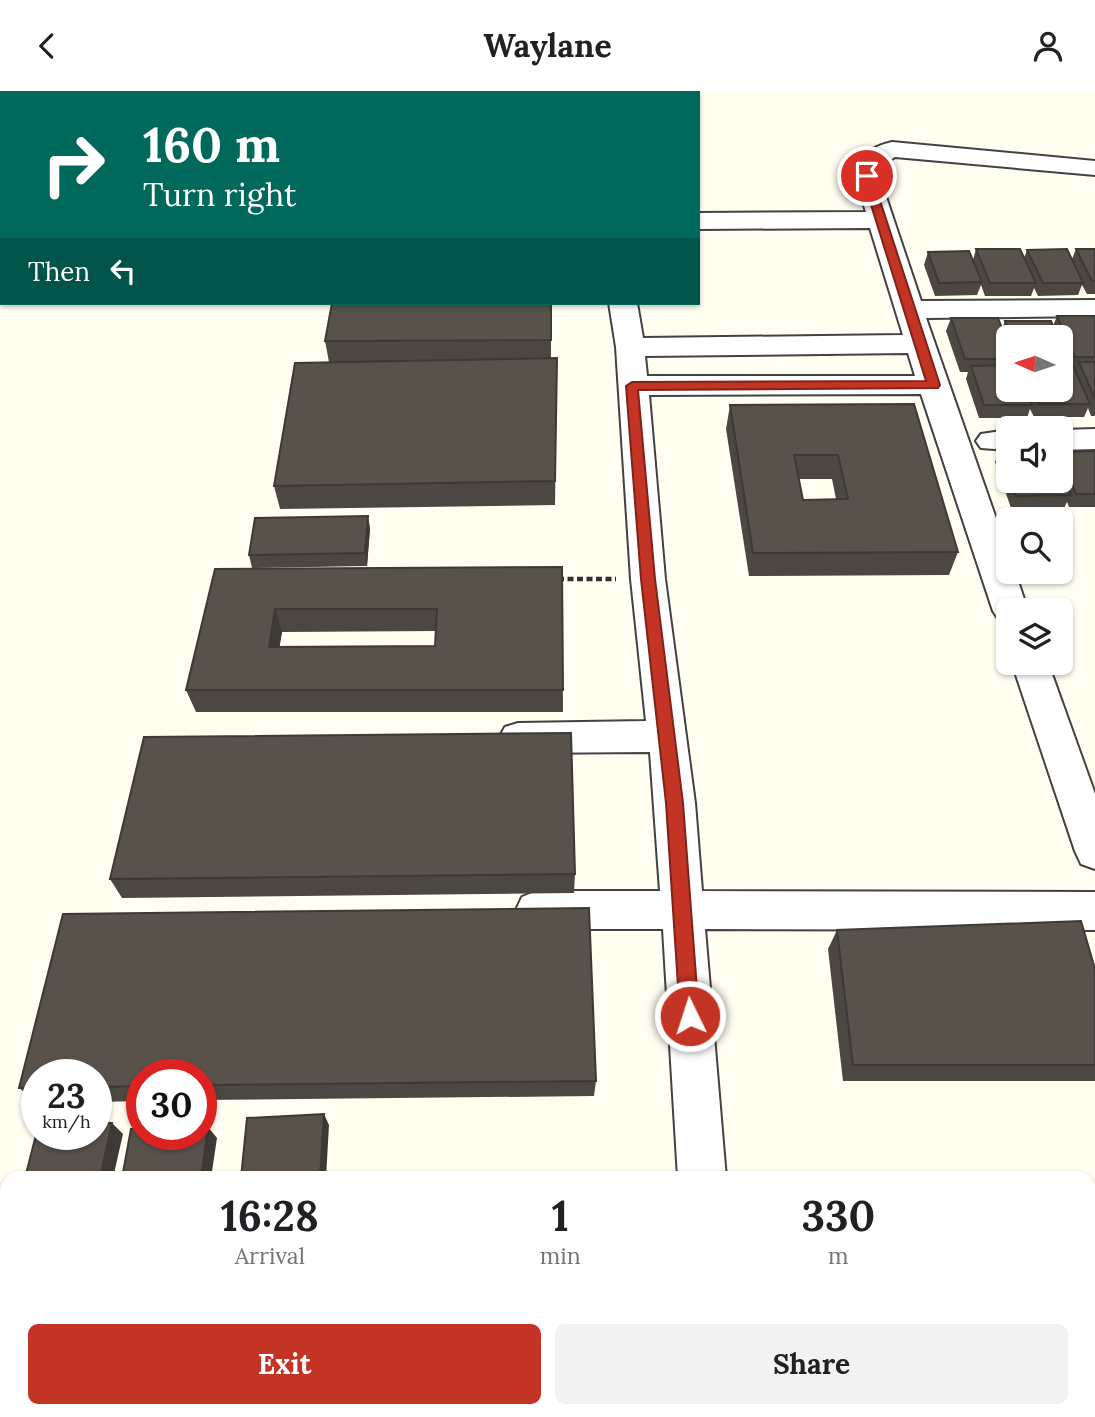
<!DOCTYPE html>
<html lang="en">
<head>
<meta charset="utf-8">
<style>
  body { margin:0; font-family:Lora,serif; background:#f2f2f2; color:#202124; height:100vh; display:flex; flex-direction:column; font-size:26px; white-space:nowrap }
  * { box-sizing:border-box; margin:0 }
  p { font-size:23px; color:#757577 }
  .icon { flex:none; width:38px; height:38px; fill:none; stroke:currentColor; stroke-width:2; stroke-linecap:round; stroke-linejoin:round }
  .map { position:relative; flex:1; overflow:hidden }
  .drawer { position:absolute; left:0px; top:1080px; width:1096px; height:247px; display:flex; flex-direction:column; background:#fff; border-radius:21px 21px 0 0; box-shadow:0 2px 5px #0004 }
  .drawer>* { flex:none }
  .banner { position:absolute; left:0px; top:0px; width:700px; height:214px; box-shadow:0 2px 5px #0004; background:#00695c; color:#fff; overflow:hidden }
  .needle { width:46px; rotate:273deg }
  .fabs { position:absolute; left:996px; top:234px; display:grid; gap:14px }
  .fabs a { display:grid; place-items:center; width:77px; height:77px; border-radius:10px; background:#fff; box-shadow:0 2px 5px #0004; font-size:35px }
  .speed { position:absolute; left:21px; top:968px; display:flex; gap:14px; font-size:35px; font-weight:700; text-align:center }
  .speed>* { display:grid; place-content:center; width:91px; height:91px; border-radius:50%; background:#fff; box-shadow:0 2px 5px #0004; line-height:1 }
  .speed small { font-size:18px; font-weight:400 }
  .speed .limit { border:10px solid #d22; background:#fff; color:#111 }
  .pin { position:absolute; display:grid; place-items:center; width:60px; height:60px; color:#fff; margin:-30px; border:4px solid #fff; border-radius:50%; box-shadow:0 2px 7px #0007 }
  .me { position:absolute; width:77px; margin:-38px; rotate:356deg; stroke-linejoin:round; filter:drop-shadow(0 0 5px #0008) }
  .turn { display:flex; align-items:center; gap:24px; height:147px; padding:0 28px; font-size:32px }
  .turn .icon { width:91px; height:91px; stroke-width:2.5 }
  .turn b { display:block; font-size:49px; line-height:60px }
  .then { display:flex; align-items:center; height:66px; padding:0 28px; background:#0003; gap:14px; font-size:26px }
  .eta { display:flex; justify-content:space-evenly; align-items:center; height:119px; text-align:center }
  .eta b { font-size:42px; font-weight:700; line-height:49px }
  .action { display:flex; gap:14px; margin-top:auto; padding:14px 28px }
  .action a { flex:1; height:80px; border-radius:10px; background:#c33424; color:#fff; font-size:28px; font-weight:700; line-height:80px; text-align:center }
  .action a+a { background:#f2f2f2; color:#202124 }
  header { display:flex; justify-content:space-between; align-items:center; height:91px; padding:0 28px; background:#fff; font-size:32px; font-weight:700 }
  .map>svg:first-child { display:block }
</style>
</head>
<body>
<header><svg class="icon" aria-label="back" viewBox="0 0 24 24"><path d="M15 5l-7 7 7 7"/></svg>Waylane<svg class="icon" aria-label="person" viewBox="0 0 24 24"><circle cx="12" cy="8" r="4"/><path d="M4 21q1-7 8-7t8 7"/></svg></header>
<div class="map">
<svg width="1095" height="1326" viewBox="0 0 1095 1326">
  <rect width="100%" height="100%" fill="#fffef1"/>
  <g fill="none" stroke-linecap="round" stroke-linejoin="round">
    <defs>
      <g id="minor">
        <rect x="576" y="0" width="22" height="2"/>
        <rect x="612" y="0" width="22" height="2"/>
        <path d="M 892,51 L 1095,70 L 1095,84 L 895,66 L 883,73 L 879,85 L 921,210 L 1095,209 L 1095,225 L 926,227 L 1008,462 L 1008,481 L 1015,481 L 1028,520 L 1008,520 L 1008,532 L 999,529 L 993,520 L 921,303 L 649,304 L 665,488 L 695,712 L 702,800 L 1095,801 L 1095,839 L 705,838 L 726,1087 L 678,1087 L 663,838 L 537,838 L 522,832 L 516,819 L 522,806 L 537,800 L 660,800 L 650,661 L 518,662 L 505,658 L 499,647 L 505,636 L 518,632 L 646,630 L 631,488 L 616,256 L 609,212 L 637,212 L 643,247 L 903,244 L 870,137 L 698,138 L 698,122 L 866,121 C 855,85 846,62 892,51 ZM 908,262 L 915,285 L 647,285 L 645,265 Z"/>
        <polygon points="1095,338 1095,358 1060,359 1060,339"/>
        <polygon points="1008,339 1008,359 981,357 976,350 981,343"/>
        <polygon points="1012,572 1048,572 1095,703 1095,778 1081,773 1075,760"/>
        <polygon points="0,1281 7,1281 7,1320 29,1320 26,1326 0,1326"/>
        <polygon points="336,1320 390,1320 389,1326 335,1326"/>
        <polygon points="692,1320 746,1320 747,1326 693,1326"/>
      </g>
    </defs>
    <!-- minor casing -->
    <use href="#minor" stroke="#424242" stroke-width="4"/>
    <!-- path -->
    <polyline stroke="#313131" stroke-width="4.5" stroke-dasharray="6 3.5" stroke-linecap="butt" points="558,488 616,488"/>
    <!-- minor -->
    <use href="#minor" fill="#fff" fill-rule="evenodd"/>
  </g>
  <!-- wall -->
  <g fill="#4c4740" fill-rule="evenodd">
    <polygon points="976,158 1024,167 1027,159 1072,168 1076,158 1095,158 1095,203 1087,203 1082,194 1078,204 1038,205 1034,197 1031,205 985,205 981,194 977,204 935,205 924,174 928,161 973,169"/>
    <polygon points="551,212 551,267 557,267 555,414 280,418 274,395 329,271 325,250"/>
    <path d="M 1057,225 L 1095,225 L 1095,325 L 1091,325 L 1088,317 L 1084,326 L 1034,326 L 1030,318 L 1027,327 L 979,327 L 966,288 L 968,281 L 960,281 L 946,240 L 951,227 L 1002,238 L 1005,230 L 1053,235 ZM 1008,247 L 1060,247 L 1060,299 L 1008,299 Z"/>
    <path d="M 914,313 L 958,461 L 949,484 L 749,485 L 726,338 L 730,314 ZM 799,388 L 832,388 L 836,408 L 803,409 Z"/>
    <polygon points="1000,358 1008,358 1008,390 1060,390 1060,361 1095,360 1095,416 1069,416 1067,411 1064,417 1011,417 995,371"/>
    <polygon points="370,437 367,475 252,477 249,464"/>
    <path d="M 562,476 L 563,621 L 196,621 L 186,599 L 215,478 ZM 436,540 L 435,555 L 279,556 L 282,541 Z"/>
    <polygon points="575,783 574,802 122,807 110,788"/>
    <polygon points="589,817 596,990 594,1005 201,1009 201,984 142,984 142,1010 96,1011 96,984 37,984 37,1011 19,997 63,823"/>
    <polygon points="837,839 1095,878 1095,990 843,990 828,858"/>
    <rect x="1088" y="1127" width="7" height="87"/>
    <polygon points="7,1154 7,1218 0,1215 0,1181"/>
    <polygon points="882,1320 1088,1320 1095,1326 883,1326"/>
  </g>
  <!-- shaded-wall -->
  <g fill="#3e3934">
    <polygon points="368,425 370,437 367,475 365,462"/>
    <polygon points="275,518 282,541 276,578 269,556"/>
    <polygon points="324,1023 329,1034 326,1087 320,1087"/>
    <polygon points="112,1032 123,1043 113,1087 100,1087"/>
    <polygon points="208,1036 217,1047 211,1087 201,1087"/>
  </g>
  <!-- building -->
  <g fill="#58524b" stroke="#3e3934" stroke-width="2" fill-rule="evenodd">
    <polygon points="976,158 1020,158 1036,192 990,192"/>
    <polygon points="1067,158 1083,192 1043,192 1027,159"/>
    <polygon points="1076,158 1095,158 1095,190 1092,190"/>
    <polygon points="969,160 982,191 939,192 928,161"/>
    <polygon points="332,212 551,212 551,249 325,250"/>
    <polygon points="1057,225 1095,225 1095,266 1075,266"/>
    <polygon points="951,227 998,227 1008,253 1008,268 965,268"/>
    <polygon points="1005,230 1051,230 1058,247 1012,247"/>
    <polygon points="1060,252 1067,268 1060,268"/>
    <polygon points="557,267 555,390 274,395 295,272"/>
    <polygon points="1079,271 1095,271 1095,308"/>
    <polygon points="1060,272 1072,272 1090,313 1039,313 1033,299 1060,299"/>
    <polygon points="1008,274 1008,299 1027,299 1032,314 984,314 971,275"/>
    <path d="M 914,313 L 958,461 L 753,462 L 730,314 ZM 794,364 L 838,364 L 848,408 L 803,409 Z"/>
    <polygon points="1000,358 1008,358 1008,381"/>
    <polygon points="1095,360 1095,403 1076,403 1060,365 1060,361"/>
    <polygon points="1060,379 1071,404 1016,405 1011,390 1060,390"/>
    <polygon points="368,425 365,462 249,464 255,427"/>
    <path d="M 562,476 L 563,599 L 186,599 L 215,478 ZM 275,518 L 437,518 L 435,555 L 269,556 Z"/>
    <polygon points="571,642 575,783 110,788 144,646"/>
    <polygon points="589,817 596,990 201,994 201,984 142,984 142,995 96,996 96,984 37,984 37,996 19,997 63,823"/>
    <polygon points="1081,830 1095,878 1095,974 853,974 837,839"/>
    <polygon points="324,1023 320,1087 241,1087 247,1027"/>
    <polygon points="96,1032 112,1032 100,1087 25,1087 37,1040 37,1043 96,1043"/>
    <polygon points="201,1036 208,1036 201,1087 122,1087 131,1038 142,1037 142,1043 201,1043"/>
    <rect x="1088" y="1127" width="7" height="80"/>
    <polygon points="7,1154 7,1212 0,1211 0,1181"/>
    <polygon points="1088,1248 1095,1248 1095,1326 897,1326 896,1320 1088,1320"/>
  </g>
  <!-- route -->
  <polygon fill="#c33424" stroke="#7f2217" stroke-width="2" points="867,82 872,85 940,294 938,297 638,299 655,488 683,712 699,925 696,931 690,934 683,931 680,925 666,712 641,488 626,295 632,291 926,290 862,85"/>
</svg>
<div class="fabs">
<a><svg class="needle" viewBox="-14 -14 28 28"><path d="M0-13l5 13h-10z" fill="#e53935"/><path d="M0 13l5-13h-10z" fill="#757577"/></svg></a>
<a><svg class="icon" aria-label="sound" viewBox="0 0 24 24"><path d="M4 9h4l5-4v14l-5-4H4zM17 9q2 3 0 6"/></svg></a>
<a><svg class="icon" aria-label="search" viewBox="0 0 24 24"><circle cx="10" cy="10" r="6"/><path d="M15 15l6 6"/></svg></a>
<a><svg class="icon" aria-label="layers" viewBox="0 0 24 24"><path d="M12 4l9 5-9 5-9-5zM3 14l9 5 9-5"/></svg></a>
</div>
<div class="speed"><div>23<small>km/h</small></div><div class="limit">30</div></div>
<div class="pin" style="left:867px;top:85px;background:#d93025"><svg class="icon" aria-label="arrive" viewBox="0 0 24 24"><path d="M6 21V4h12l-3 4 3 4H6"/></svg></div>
<svg class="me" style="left:690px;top:925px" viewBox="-20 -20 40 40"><circle r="17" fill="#c33424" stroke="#fff" stroke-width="3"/><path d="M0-11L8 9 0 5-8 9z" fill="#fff"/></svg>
<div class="banner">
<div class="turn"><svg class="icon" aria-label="right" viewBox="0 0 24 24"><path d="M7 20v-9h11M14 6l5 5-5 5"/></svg><div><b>160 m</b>Turn right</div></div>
<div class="then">Then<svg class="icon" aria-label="left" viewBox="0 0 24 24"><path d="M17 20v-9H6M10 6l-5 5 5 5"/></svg></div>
</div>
<section class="drawer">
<div class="eta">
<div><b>16:28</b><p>Arrival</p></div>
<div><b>1</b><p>min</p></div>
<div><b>330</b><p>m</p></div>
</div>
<div class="action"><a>Exit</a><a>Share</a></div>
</section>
</div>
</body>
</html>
